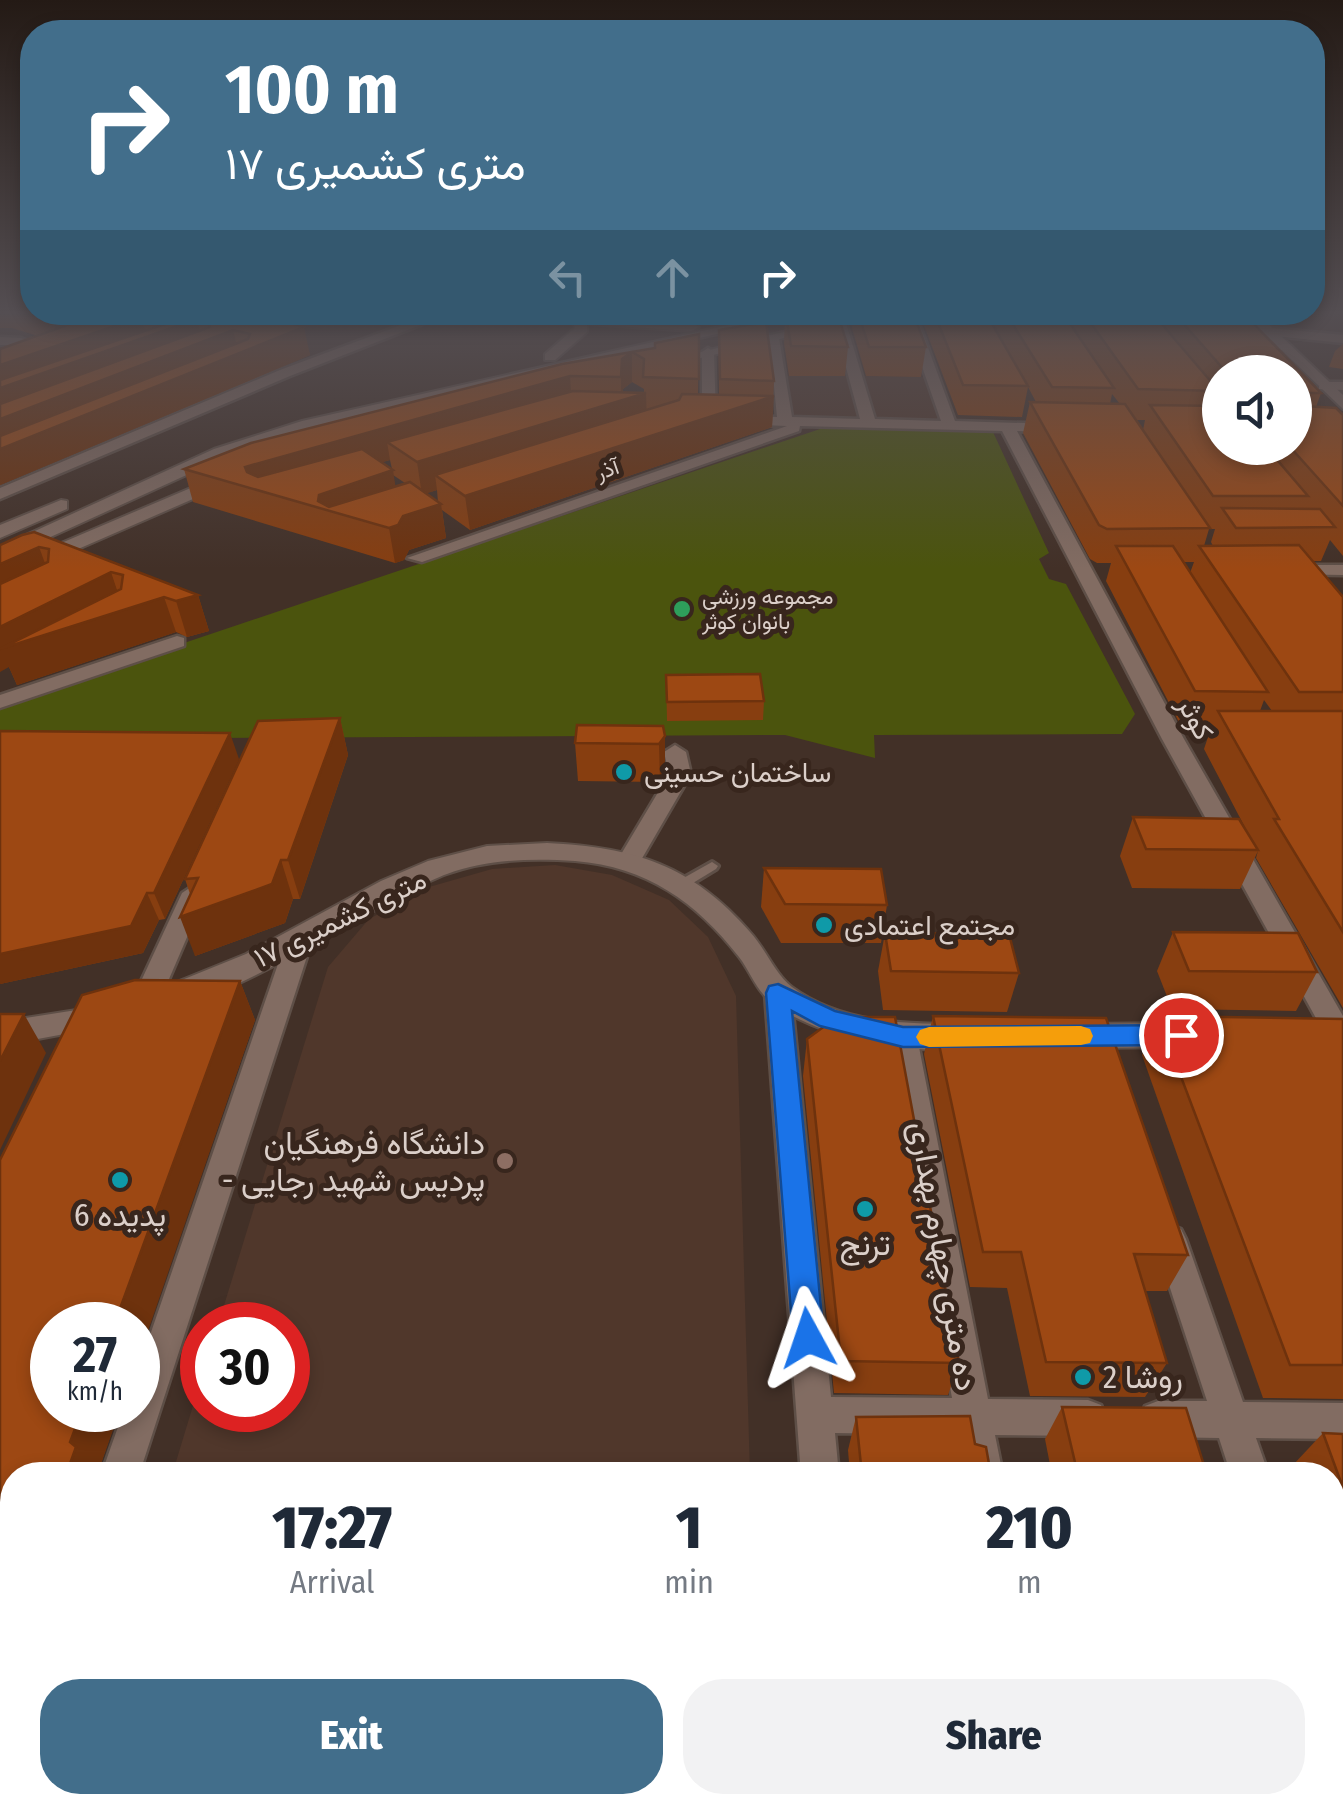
<!DOCTYPE html>
<html lang="en">
<head>
<meta charset="utf-8">
<style>
  body { margin:0; font-family:"Fira Sans Condensed",Vazirmatn,sans-serif; background:#f2f2f3; color:#1f2937; height:100vh; display:flex; flex-direction:column; font-size:38px; white-space:nowrap }
  * { box-sizing:border-box; margin:0 }
  p { font-size:32px; color:#747a83 }
  .icon { flex:none; width:55px; height:55px; fill:none; stroke:currentColor; stroke-width:2; stroke-linecap:round; stroke-linejoin:round }
  .map { position:relative; flex:1; overflow:hidden }
  .details { position:absolute; left:0px; top:1462px; width:1345px; height:352px; display:flex; flex-direction:column; background:#fff; border-radius:40px 40px 0 0; box-shadow:0 5px 15px #0003 }
  .details>* { flex:none }
  .top-card { position:absolute; left:20px; top:20px; width:1305px; height:305px; border-radius:40px; box-shadow:0 5px 15px #0003; background:#426e8b; color:#fff; overflow:hidden }
  .buttons { position:absolute; left:1202px; top:355px; display:grid; gap:20px }
  .buttons a { display:grid; place-items:center; width:110px; height:110px; border-radius:50%; background:#fff; box-shadow:0 5px 15px #0003; font-size:50px }
  .speed { position:absolute; left:30px; top:1302px; display:flex; gap:20px; font-size:50px; font-weight:700; text-align:center }
  .speed>* { display:grid; place-content:center; width:130px; height:130px; border-radius:50%; background:#fff; box-shadow:0 5px 15px #0003; line-height:1 }
  .speed small { font-size:25px; font-weight:400 }
  .speed .limit { border:15px solid #d22; background:#fff; color:#111 }
  .pin { position:absolute; display:grid; place-items:center; width:85px; height:85px; color:#fff; margin:-42px; border:5px solid #fff; border-radius:50%; box-shadow:0 2px 10px #0007 }
  .me { position:absolute; width:110px; margin:-55px; rotate:355deg; stroke-linejoin:round; filter:drop-shadow(0 0 8px #0008) }
  .turn { display:flex; align-items:center; gap:35px; height:210px; padding:0 40px; font-size:45px }
  .turn .icon { width:130px; height:130px; stroke-width:2.5 }
  .turn b { display:block; font-size:70px; line-height:85px }
  .lanes { display:flex; align-items:center; height:95px; padding:0 40px; background:#0003; justify-content:center; gap:50px; direction:ltr }
  .lanes .off { opacity:.35 }
  .eta { display:flex; justify-content:space-evenly; align-items:center; height:170px; text-align:center }
  .eta b { font-size:60px; font-weight:800; line-height:70px }
  .primary-button { display:flex; gap:20px; margin-top:auto; padding:20px 40px }
  .primary-button a { flex:1; height:115px; border-radius:40px; background:#426e8b; color:#fff; font-size:40px; font-weight:800; line-height:115px; text-align:center }
  .primary-button a+a { background:#f2f2f3; color:#1f2937 }
  .map>svg:first-child { display:block }
</style>
</head>
<body>
<div class="map">
<svg width="1343" height="1813" viewBox="0 0 1343 1813">
  <rect width="100%" height="100%" fill="#423027"/>
  <!-- built -->
  <g fill="#50372b">
    <polygon points="785,376 851,376 861,418 792,419"/>
    <polygon points="863,376 929,377 944,419 876,420"/>
    <polygon points="555,865 612,875 669,900 708,937 736,996 750,1475 172,1475 202,1376 202,1410 288,1410 288,1325 218,1325 328,967 369,919 429,887 492,869"/>
  </g>
  <!-- green -->
  <polygon fill="#4b540d" points="823,428 993,432 1049,553 1039,559 1049,579 1066,584 1135,714 1122,734 874,735 875,758 785,735 0,739 0,705"/>
  <g fill="none" stroke-linecap="round" stroke-linejoin="round">
    <defs>
      <polygon id="service" points="712,862 718,866 716,869 688,886 680,886 678,883 680,880"/>
      <g id="minor">
        <polygon points="428,315 446,315 290,376 0,499 0,488 280,370"/>
        <polygon points="904,315 916,315 955,421 1055,424 1062,428 1055,432 1017,431 1184,739 1343,1016 1343,1052 1333,1049 1162,739 1002,431 800,426 799,431 422,562 407,558 787,426 740,424 733,420 740,416 777,417 769,335 779,338 792,417 860,419 834,323 840,319 846,323 875,419 941,421"/>
        <polygon points="1269,328 1343,335 1343,343 1265,335 1263,332"/>
        <polygon points="0,337 21,338 56,352 50,356 16,345 0,345"/>
        <polygon points="708,348 714,352 716,419 709,423 702,419 702,352"/>
        <polygon points="1324,382 1343,382 1343,390 1319,389 1319,383"/>
        <polygon points="1289,565 1343,565 1343,575 1283,574 1283,566"/>
        <polygon points="177,636 184,638 184,646 0,708 0,695"/>
        <polygon points="675,745 686,752 691,774 637,867 621,867 617,861 669,774 664,752"/>
        <polygon points="194,885 206,893 157,1007 153,1014 143,1017 133,1014 129,1007 182,893"/>
        <polygon points="300,929 309,932 313,938 139,1475 101,1475 124,1410 138,1410 138,1370 287,938 291,932"/>
        <polygon points="778,983 788,986 791,993 831,1397 952,1398 889,1037 893,1029 903,1026 913,1029 917,1037 988,1399 1088,1400 1101,1405 1106,1418 1101,1431 1088,1436 995,1435 1003,1475 965,1475 958,1435 835,1433 839,1475 801,1475 765,993 768,986"/>
        <polygon points="1170,1225 1181,1229 1186,1239 1243,1402 1343,1403 1343,1439 1256,1438 1269,1475 1231,1475 1219,1438 1158,1437 1145,1432 1140,1419 1145,1406 1158,1401 1207,1401 1154,1239 1159,1229"/>
        <polygon points="0,1726 12,1727 12,1770 0,1770"/>
        <polygon points="12,1773 12,1802 32,1802 29,1813 0,1813 0,1778"/>
        <rect x="489" y="1802" width="44" height="11"/>
        <rect x="827" y="1802" width="44" height="11"/>
      </g>
      <g id="tertiary">
        <polygon points="577,315 692,323 699,327 692,331 587,324 587,332 555,360 545,360 545,354 575,328 572,319"/>
        <polygon points="853,315 879,315 663,367 656,363"/>
        <polygon points="226,473 232,474 232,482 46,563 0,574 0,562 33,555"/>
        <path d="M 547,843 C 634,847 692,865 750,932 C 765,948 775,974 792,987 C 841,1023 904,1024 962,1024 L 973,1028 L 977,1036 L 973,1044 C 921,1061 811,1036 770,1001 C 756,990 750,971 739,957 C 696,902 647,867 575,861 C 533,858 487,859 447,874 C 390,894 212,1016 167,1002 L 162,994 L 167,986 L 246,954 L 381,881 L 428,861 L 487,846 Z"/>
        <polygon points="102,1006 113,1009 117,1017 113,1025 0,1046 0,1022"/>
        <polygon points="1187,1023 1198,1027 1202,1035 1198,1043 1187,1047 1075,1048 1064,1044 1060,1036 1064,1028 1075,1024"/>
      </g>
      <g id="secondary">
        <polygon points="773,315 799,315 312,428 226,457 0,560 0,547 214,449 302,421"/>
        <polygon points="1245,315 1259,315 1343,395 1343,409"/>
        <polygon points="61,500 67,501 67,509 0,538 0,525"/>
      </g>
    </defs>
    <!-- service casing -->
    <use href="#service" stroke="#5e4f47" stroke-width="6"/>
    <!-- minor casing -->
    <use href="#minor" stroke="#5e4f47" stroke-width="5"/>
    <!-- tertiary casing -->
    <use href="#tertiary" stroke="#5e4f47" stroke-width="4"/>
    <!-- secondary casing -->
    <use href="#secondary" stroke="#5e4f47" stroke-width="4"/>
    <!-- service -->
    <use href="#service" fill="#826c62" fill-rule="evenodd"/>
    <!-- minor -->
    <use href="#minor" fill="#826c62" fill-rule="evenodd"/>
    <!-- tertiary -->
    <use href="#tertiary" fill="#826c62" fill-rule="evenodd"/>
    <!-- secondary -->
    <use href="#secondary" fill="#826c62" fill-rule="evenodd"/>
  </g>
  <!-- wall -->
  <g fill="#873e10" fill-rule="evenodd">
    <polygon points="0,315 278,315 302,327 310,355 0,485 0,349 38,336 12,328 0,328"/>
    <polygon points="785,315 848,347 845,376 789,376 784,343"/>
    <polygon points="853,315 914,315 926,347 921,377 866,376 852,328"/>
    <path d="M 920,315 L 1223,315 L 1321,393 L 1316,407 L 1343,415 L 1343,556 L 1330,540 L 1321,561 L 1313,561 L 1343,597 L 1343,1008 L 1256,858 L 1258,851 L 1240,889 L 1132,888 L 1120,856 L 1133,817 L 1250,837 L 1204,749 L 1211,728 L 1182,728 L 1106,581 L 1111,563 L 1097,563 L 1090,559 L 1023,433 L 1030,402 L 1036,402 L 1028,387 L 1022,417 L 958,415 ZM 1220,372 L 1295,372 L 1295,448 L 1220,448 ZM 1112,394 L 1120,404 L 1110,404 ZM 1135,420 L 1145,420 L 1143,430 ZM 1209,529 L 1215,529 L 1211,542 L 1213,546 L 1204,546 ZM 1184,562 L 1194,562 L 1190,573 ZM 1264,700 L 1272,711 L 1260,711 Z"/>
    <path d="M 719,330 L 774,381 L 772,427 L 470,530 L 442,510 L 446,538 L 409,550 L 404,560 L 395,563 L 193,502 L 184,469 L 562,364 L 655,348 L 699,334 L 698,394 L 719,395 ZM 632,382 L 644,389 L 644,393 L 623,392 L 623,389 ZM 390,460 L 392,469 L 382,462 ZM 393,475 L 405,483 L 395,486 ZM 437,490 L 438,502 L 426,493 Z"/>
    <polygon points="1343,344 1343,369 1329,367 1335,351"/>
    <polygon points="22,535 198,595 209,631 187,637 176,632 17,685 9,667"/>
    <polygon points="666,675 764,701 763,720 667,721"/>
    <polygon points="340,718 348,755 300,899 293,899 285,923 195,956 190,894 185,879"/>
    <polygon points="665,736 665,773 660,782 578,781 575,743"/>
    <polygon points="239,759 165,919 159,920 143,953 0,984"/>
    <polygon points="764,868 887,905 881,943 781,943 761,907"/>
    <polygon points="1173,932 1317,972 1296,1011 1172,1009 1157,971"/>
    <polygon points="885,933 1019,973 1007,1012 883,1010 878,971"/>
    <polygon points="240,981 255,1020 98,1472 100,1475 12,1475 12,1706 0,1706 0,1160"/>
    <polygon points="933,1016 1188,1255 1167,1291 1145,1291 1167,1363 1145,1397 1030,1396 1007,1288 970,1287 924,1054"/>
    <polygon points="1158,1016 1343,1019 1343,1399 1263,1398 1142,1055"/>
    <polygon points="807,1039 959,1363 948,1395 834,1393 803,1076"/>
    <polygon points="1062,1407 1207,1475 1052,1475 1045,1439"/>
    <polygon points="856,1417 975,1444 991,1475 850,1475 848,1450"/>
    <polygon points="1323,1433 1343,1434 1343,1609 1332,1579 1332,1475 1297,1475 1293,1465"/>
    <polygon points="881,1802 1332,1802 1343,1813 882,1813"/>
  </g>
  <!-- shaded-wall -->
  <g fill="#6e320d">
    <polygon points="51,315 122,315 60,343"/>
    <polygon points="141,317 147,337 197,319 203,341 233,330 239,353 301,321 302,328 304,327 310,355 0,485 0,365"/>
    <polygon points="632,352 632,382 623,389 622,400 646,393 647,424 435,475 437,490 422,495 417,462 621,401 621,377 622,359"/>
    <polygon points="570,376 572,406 387,442 390,460 273,495 251,488 245,467"/>
    <polygon points="774,396 772,427 470,530 465,496"/>
    <polygon points="393,470 398,503 355,518 318,501 319,495"/>
    <polygon points="441,504 446,538 409,550 404,560 395,563 389,528 403,516"/>
    <polygon points="39,547 52,582 0,606 0,564"/>
    <polygon points="111,572 123,608 164,597 176,632 17,685 9,667 0,672 0,627"/>
    <polygon points="198,595 209,631 187,637 176,601"/>
    <polygon points="340,718 348,755 300,899 288,860"/>
    <polygon points="230,733 239,759 165,919 154,893"/>
    <polygon points="665,736 665,773 660,782 659,744"/>
    <polygon points="281,860 293,899 285,923 195,956 180,917"/>
    <polygon points="147,893 159,920 143,953 0,984 0,954"/>
    <polygon points="240,981 255,1020 138,1360 138,1325 114,1325"/>
    <polygon points="24,1014 46,1053 0,1150 0,1061"/>
    <polygon points="82,1410 120,1410 98,1472 100,1475 66,1475 70,1442"/>
    <polygon points="12,1623 12,1698 0,1689 0,1657"/>
    <polygon points="479,1802 488,1802 493,1813 484,1813"/>
  </g>
  <!-- building -->
  <g fill="#9d4813" stroke="#6e320d" stroke-width="2.5">
    <polygon points="95,315 136,315 141,317 0,365 0,349"/>
    <polygon points="179,315 278,315 301,321 294,324 304,327 0,449 0,436 248,339 250,334 233,330 0,419 0,404 210,327 208,322 197,319 0,388 0,380 177,320"/>
    <polygon points="786,315 838,315 848,347 791,346"/>
    <polygon points="859,315 914,315 926,347 869,347"/>
    <polygon points="935,315 987,315 1028,386 963,385"/>
    <polygon points="1007,315 1064,315 1114,388 1052,387"/>
    <polygon points="1085,315 1154,315 1219,391 1138,389"/>
    <polygon points="1176,315 1246,316 1321,393 1304,393 1304,406 1336,408 1343,415 1343,506 1291,448 1295,448 1295,372 1226,372"/>
    <polygon points="766,322 774,381 720,379 719,330"/>
    <polygon points="699,334 699,379 643,377 644,359 632,352 622,359 621,377 570,376 245,467 247,472 258,477 362,449 393,470 319,495 318,501 329,507 410,482 441,504 403,516 398,525 389,528 184,469 251,443 562,364 655,348 655,343"/>
    <polygon points="573,391 646,393 417,462 387,442"/>
    <polygon points="682,394 774,396 465,496 435,475 679,400"/>
    <polygon points="1030,402 1125,404 1210,528 1107,529 1099,525"/>
    <polygon points="1150,405 1220,406 1220,448 1267,448 1308,496 1213,496"/>
    <polygon points="1222,508 1320,509 1335,527 1236,528"/>
    <polygon points="34,532 198,595 176,601 164,597 0,649 121,589 123,575 111,572 0,627 0,584 48,562 49,549 39,547 0,564 0,545 22,535"/>
    <polygon points="1299,545 1343,597 1343,692 1299,692 1199,546"/>
    <polygon points="1116,546 1173,546 1268,692 1195,691"/>
    <polygon points="760,674 764,701 667,702 666,675"/>
    <polygon points="1218,711 1343,711 1343,932 1274,819 1279,819"/>
    <polygon points="340,718 288,860 281,860 272,884 180,917 198,878 185,879 258,721"/>
    <polygon points="577,725 663,726 665,736 659,744 575,743"/>
    <polygon points="0,731 230,733 154,893 147,893 131,926 0,954"/>
    <polygon points="1133,817 1239,819 1258,850 1146,849"/>
    <polygon points="764,868 881,869 887,905 785,904"/>
    <polygon points="1173,932 1298,933 1317,972 1189,971"/>
    <polygon points="885,933 1009,934 1019,973 891,971"/>
    <polygon points="135,980 240,981 114,1325 52,1325 52,1410 82,1410 70,1442 76,1447 66,1475 12,1475 12,1623 0,1657 0,1160 82,995"/>
    <polygon points="0,1014 24,1014 0,1061"/>
    <polygon points="933,1016 1106,1018 1188,1255 1134,1254 1167,1363 1046,1362 1021,1252 983,1252"/>
    <polygon points="1158,1016 1343,1019 1343,1365 1290,1365"/>
    <polygon points="837,1017 895,1017 959,1363 841,1361 807,1039"/>
    <polygon points="1062,1407 1186,1408 1207,1475 1078,1475"/>
    <polygon points="970,1416 975,1444 986,1447 991,1475 862,1475 856,1417"/>
    <polygon points="1323,1433 1343,1434 1343,1488"/>
    <polygon points="1332,1635 1343,1666 1343,1813 896,1813 895,1802 1332,1802"/>
    <polygon points="346,1802 485,1802 484,1813 344,1813"/>
    <polygon points="545,1802 824,1802 825,1813 545,1813"/>
  </g>
  <!-- sky -->
  <linearGradient id="sky" x2="0" y2="1"><stop stop-color="#241a15"/><stop offset="0.55" stop-color="#544e52"/><stop offset="1" stop-color="#544e52" stop-opacity="0"/></linearGradient>
  <rect width="1343" height="569" fill="url(#sky)"/>
  <!-- route -->
  <polygon fill="#1a73e8" stroke="#114b97" stroke-width="2.5" points="778,984 835,1011 903,1027 1181,1025 1190,1028 1193,1035 1190,1042 1181,1045 903,1047 820,1026 792,1011 824,1338 819,1349 808,1353 797,1349 793,1338 766,993 769,986"/>
  <!-- slow -->
  <polygon fill="#f59e0b" points="1081,1026 1090,1029 1093,1036 1090,1043 1081,1045 929,1047 920,1044 916,1037 920,1030 929,1027"/>
  <!-- markers -->
  <circle fill="#2e9e5b" stroke="#38261d" stroke-width="4" cx="682" cy="609" r="10"/>
  <g fill="#0f9aa8" stroke="#38261d" stroke-width="4">
    <circle cx="624" cy="772" r="10"/>
    <circle cx="824" cy="925" r="10"/>
    <circle cx="120" cy="1180" r="10"/>
    <circle cx="865" cy="1209" r="10"/>
    <circle cx="1083" cy="1377" r="10"/>
  </g>
  <circle fill="#8d6e63" stroke="#38261d" stroke-width="4" cx="505" cy="1161" r="10"/>
  <g text-anchor="middle" stroke-width="10" stroke-linejoin="round" paint-order="stroke">
    <!-- far-street labels -->
    <g font-size="22" fill="#dbcfc9" stroke="#38261d">
      <text transform="translate(607 469) rotate(-19)" y="8">آذر</text>
    </g>
    <!-- far-poi labels -->
    <g font-size="22" fill="#dbcfc9" stroke="#38261d" text-anchor="start">
      <text x="702" y="604">مجموعه ورزشی<tspan x="702" dy="25">بانوان کوثر</tspan></text>
    </g>
    <!-- street labels -->
    <g font-size="28" fill="#dbcfc9" stroke="#38261d">
      <text transform="translate(1196 718) rotate(62)" y="10">کوثر</text>
      <text transform="translate(340 918) rotate(-26)" y="10">۱۷ متری کشمیری</text>
    </g>
    <!-- poi labels -->
    <g font-size="28" fill="#dbcfc9" stroke="#38261d" text-anchor="start">
      <text x="644" y="782">ساختمان حسینی</text>
      <text x="844" y="935">مجتمع اعتمادی</text>
    </g>
    <!-- near-poi labels -->
    <g font-size="32" fill="#dbcfc9" stroke="#38261d">
      <text x="485" y="1154" text-anchor="end">دانشگاه فرهنگیان<tspan x="485" dy="37">- پردیس شهید رجایی</tspan></text>
      <text x="120" y="1226">پدیده 6</text>
      <text x="865" y="1255">ترنج</text>
      <text x="1103" y="1388" text-anchor="start">روشا 2</text>
    </g>
    <!-- near-street labels -->
    <g font-size="32" fill="#dbcfc9" stroke="#38261d">
      <text transform="translate(944 1256) rotate(80)" y="11">ده متری چهارم بهداری</text>
    </g>
  </g>
</svg>
<div class="buttons">
<a><svg class="icon" aria-label="sound" viewBox="0 0 24 24"><path d="M4 9h4l5-4v14l-5-4H4zM17 9q2 3 0 6"/></svg></a>
</div>
<div class="speed"><div>27<small>km/h</small></div><div class="limit">30</div></div>
<div class="pin" style="left:1181px;top:1035px;background:#d93025"><svg class="icon" aria-label="arrive" viewBox="0 0 24 24"><path d="M6 21V4h12l-3 4 3 4H6"/></svg></div>
<svg class="me" style="left:808px;top:1338px" viewBox="-20 -20 40 40"><path d="M0-17L14 15 0 8-14 15z" fill="#1a73e8" stroke="#fff" stroke-width="4"/></svg>
<div class="top-card">
<div class="turn"><svg class="icon" aria-label="right" viewBox="0 0 24 24"><path d="M7 20v-9h11M14 6l5 5-5 5"/></svg><div><b>100 m</b>۱۷ متری کشمیری</div></div>
<div class="lanes"><svg class="icon off" aria-label="left" viewBox="0 0 24 24"><path d="M17 20v-9H6M10 6l-5 5 5 5"/></svg><svg class="icon off" aria-label="ahead" viewBox="0 0 24 24"><path d="M12 20V5M6 11l6-6 6 6"/></svg><svg class="icon" aria-label="right" viewBox="0 0 24 24"><path d="M7 20v-9h11M14 6l5 5-5 5"/></svg></div>
</div>
<section class="details">
<div class="eta">
<div><b>17:27</b><p>Arrival</p></div>
<div><b>1</b><p>min</p></div>
<div><b>210</b><p>m</p></div>
</div>
<div class="primary-button"><a>Exit</a><a>Share</a></div>
</section>
</div>
</body>
</html>
